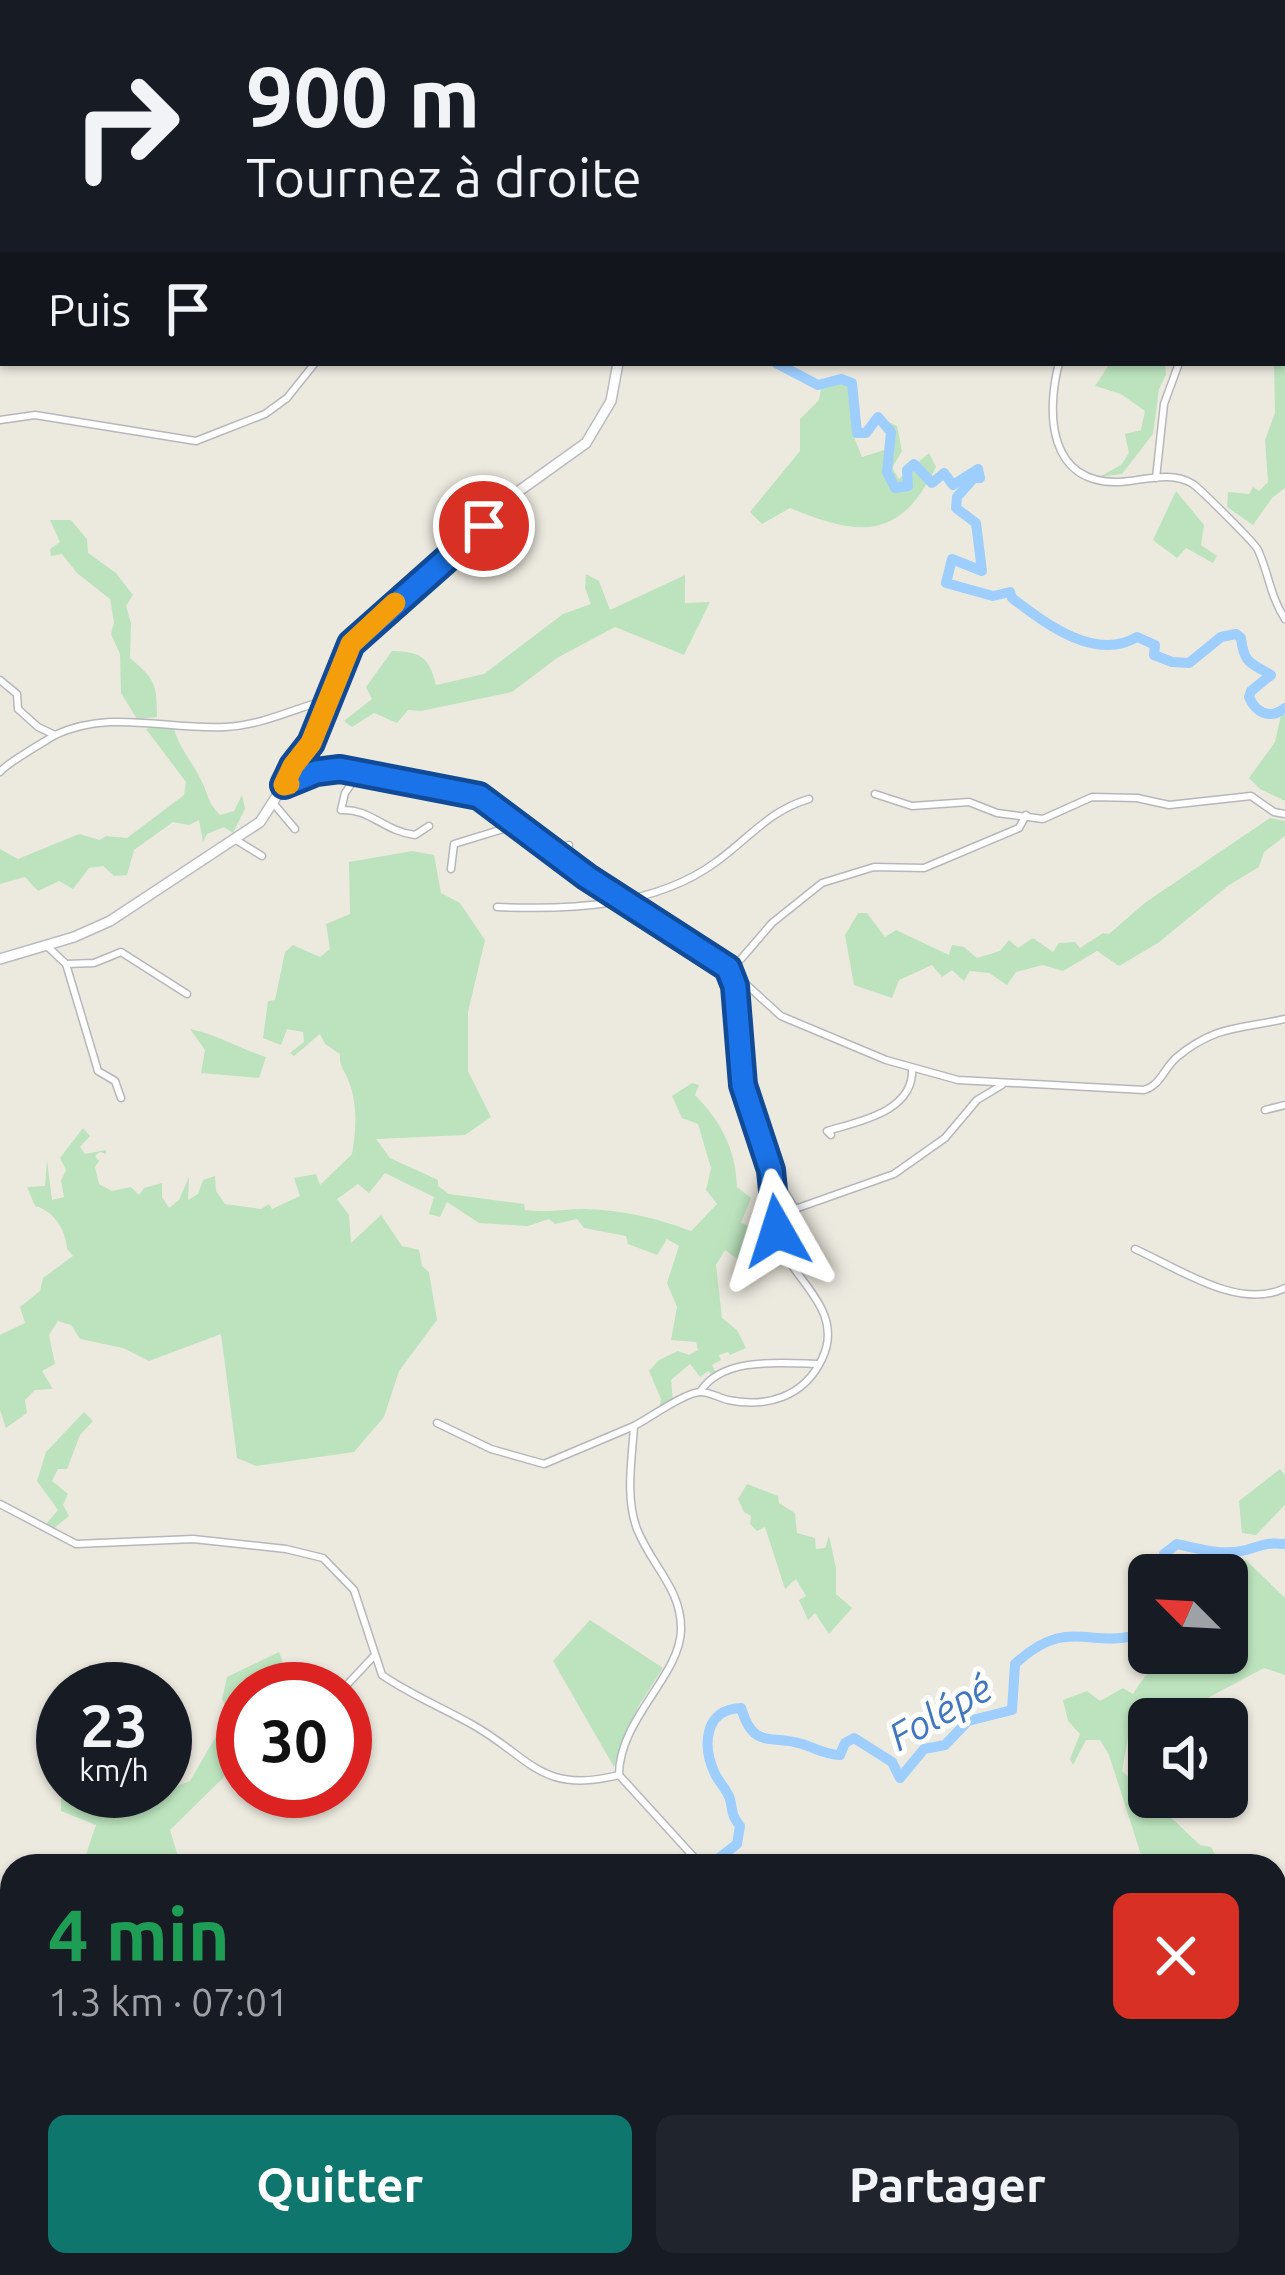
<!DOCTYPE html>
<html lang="fr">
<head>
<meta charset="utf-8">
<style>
  body { margin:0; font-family:Ubuntu,sans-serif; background:#20242c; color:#f1f3f6; height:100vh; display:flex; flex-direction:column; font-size:45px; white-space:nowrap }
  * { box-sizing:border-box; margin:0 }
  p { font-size:39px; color:#9ea1a6 }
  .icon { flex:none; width:66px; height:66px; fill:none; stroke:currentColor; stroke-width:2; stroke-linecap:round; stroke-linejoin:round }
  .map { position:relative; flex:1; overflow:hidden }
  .details { position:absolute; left:0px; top:1854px; width:1287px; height:423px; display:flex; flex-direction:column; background:#171b24; border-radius:36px 36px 0 0; box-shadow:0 3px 9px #0004 }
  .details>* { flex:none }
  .top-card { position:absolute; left:0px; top:0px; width:1287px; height:366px; box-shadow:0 3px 9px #0004; background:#171b24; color:#f1f3f6; overflow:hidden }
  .needle { width:78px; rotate:294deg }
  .buttons { position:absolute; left:1128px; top:1554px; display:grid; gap:24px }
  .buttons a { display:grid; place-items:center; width:120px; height:120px; border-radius:18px; background:#171b24; box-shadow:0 3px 9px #0004; font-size:60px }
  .speed { position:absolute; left:36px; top:1662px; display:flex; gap:24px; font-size:60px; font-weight:700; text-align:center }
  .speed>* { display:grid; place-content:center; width:156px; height:156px; border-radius:50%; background:#171b24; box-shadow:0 3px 9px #0004; line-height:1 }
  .speed small { font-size:30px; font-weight:400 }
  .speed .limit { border:18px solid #d22; background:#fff; color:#111 }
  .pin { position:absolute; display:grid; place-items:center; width:102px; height:102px; color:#fff; margin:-51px; border:6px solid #fff; border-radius:50%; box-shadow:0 3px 12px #0007 }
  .me { position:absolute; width:132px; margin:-66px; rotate:354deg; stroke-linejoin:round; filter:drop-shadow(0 0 9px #0008) }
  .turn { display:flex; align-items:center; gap:42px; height:252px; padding:0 48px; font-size:54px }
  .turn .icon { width:156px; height:156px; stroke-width:2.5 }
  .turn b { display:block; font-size:84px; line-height:102px }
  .then { display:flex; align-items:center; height:114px; padding:0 48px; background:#0003; gap:24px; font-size:45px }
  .round { display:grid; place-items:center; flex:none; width:126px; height:126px; border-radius:18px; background:#20242c }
  .overview { display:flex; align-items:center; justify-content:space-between; height:204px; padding:0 48px }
  h1 { font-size:72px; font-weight:700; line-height:90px; color:#1e9e55 }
  .action { display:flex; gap:24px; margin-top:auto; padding:24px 48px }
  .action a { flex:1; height:138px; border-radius:18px; background:#0f766e; color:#fff; font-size:48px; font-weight:700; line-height:138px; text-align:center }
  .action a+a { background:#20242c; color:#f1f3f6 }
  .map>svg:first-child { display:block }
</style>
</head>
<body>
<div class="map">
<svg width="1285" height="2275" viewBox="0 0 1285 2275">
  <rect width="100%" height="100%" fill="#eceadf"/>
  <!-- green -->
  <g fill="#bce3be">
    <polygon points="1285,362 1285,488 1272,498 1253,525 1227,507 1228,492 1249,494 1253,487 1259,491 1268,482 1265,440 1275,413 1274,363"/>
    <polygon points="1110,363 1165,363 1166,375 1159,389 1153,434 1122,474 1099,477 1121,465 1129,453 1125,434 1141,430 1145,411 1121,394 1095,386"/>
    <path d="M 841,382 L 849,387 L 854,437 L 862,457 L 887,449 L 889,422 L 897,426 L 902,451 L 892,468 L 899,479 L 929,453 L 936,467 C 899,542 859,536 790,508 L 762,524 L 750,512 L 800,451 L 800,419 L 819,400 L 821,389 Z"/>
    <polygon points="1176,491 1204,525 1201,545 1217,556 1213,563 1186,548 1177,558 1153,540"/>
    <path d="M 50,520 L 71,520 L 87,539 L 88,553 L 116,573 L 133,595 L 126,606 L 131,623 L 130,658 C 155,679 157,684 157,717 L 137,719 L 121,693 L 120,654 L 111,634 L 114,622 L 110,599 L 77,573 L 62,554 L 51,556 L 50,549 L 60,542 Z"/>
    <path d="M 586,574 L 599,581 L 610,610 L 685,575 L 685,603 L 710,602 L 684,655 L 615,627 L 557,658 L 512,692 L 421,711 L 408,710 L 397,723 L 374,713 L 352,727 L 344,721 L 372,699 L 366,687 L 392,651 C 422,652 429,657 436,685 L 484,674 L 563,614 L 591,604 L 585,588 Z"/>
    <polygon points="1285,712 1285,801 1260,789 1249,778 1275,742 1281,715"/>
    <path d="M 161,724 L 174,729 C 181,752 193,762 202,782 C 210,798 206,800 220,815 L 234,811 L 242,795 L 245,809 L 233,833 L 224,827 L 207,834 L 203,842 L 199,820 L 189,825 L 173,822 L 134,850 L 127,875 L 114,876 L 103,866 L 89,868 L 73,889 L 59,881 L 38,891 L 25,877 L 0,884 L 0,849 L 18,859 L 79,834 L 100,840 L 106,836 L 127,838 L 184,795 L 186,782 L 146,729 Z"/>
    <polygon points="1270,818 1285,821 1285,836 1264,852 1259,867 1229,885 1158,943 1119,966 1097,951 1063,971 1043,965 1016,972 1007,985 989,973 970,971 964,981 952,970 942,977 932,965 899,980 892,998 854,985 845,935 858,913 867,913 885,937 896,930 949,955 952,945 964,947 977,958 1000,951 1009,940 1018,948 1033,938 1053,952 1059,943 1075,942 1080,948 1103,933 1109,934 1146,902"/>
    <path d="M 412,851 L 434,855 L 441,893 L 460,903 L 485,940 L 468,1012 L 468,1071 L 491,1117 L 465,1135 L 376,1139 L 390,1158 L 438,1180 L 438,1186 L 449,1194 L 524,1204 L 525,1210 C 545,1213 565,1209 585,1209 C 623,1210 656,1218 691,1231 L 717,1204 L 706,1190 L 711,1168 L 698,1124 L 682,1118 L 672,1096 L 692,1083 L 699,1085 L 695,1095 C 721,1121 736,1150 737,1187 L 751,1198 L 741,1223 L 770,1234 L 760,1276 L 725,1250 L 716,1265 L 722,1318 L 737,1330 L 746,1348 L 730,1355 L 728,1352 L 719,1355 L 721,1360 L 712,1365 L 716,1373 L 712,1375 L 708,1371 L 700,1377 L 690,1364 L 671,1380 L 673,1400 L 659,1409 L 661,1399 L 649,1371 L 659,1360 L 678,1351 L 689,1355 L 698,1350 L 696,1342 L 671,1340 L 677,1307 L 667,1283 L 679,1246 L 667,1239 L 657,1255 L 628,1244 L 626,1236 L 584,1228 L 577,1219 L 555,1224 L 549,1219 L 528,1226 L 479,1223 L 447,1202 L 440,1217 L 429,1214 L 434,1197 L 385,1173 L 369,1193 L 358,1184 L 337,1199 L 349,1215 L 351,1243 L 381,1215 L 402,1246 L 419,1250 L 422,1266 L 429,1272 L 437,1320 L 399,1371 L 384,1417 L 354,1452 L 256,1466 L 237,1458 L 221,1334 L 149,1361 L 123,1348 L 80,1339 L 71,1325 L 58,1321 L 49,1335 L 55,1364 L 42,1371 L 53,1389 L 35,1390 L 25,1400 L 27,1413 L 6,1428 L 0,1410 L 0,1335 L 25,1323 L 20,1307 L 40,1291 L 43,1278 L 73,1256 L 67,1249 C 66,1230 54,1211 35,1206 L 27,1187 L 45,1186 L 47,1160 L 52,1200 L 64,1197 L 61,1181 L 66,1170 L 60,1158 L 83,1128 L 90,1136 L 80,1147 L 85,1154 L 106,1150 L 106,1154 L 100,1152 L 95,1156 L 99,1161 L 95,1167 L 99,1184 L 112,1191 L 131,1187 L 139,1195 L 144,1188 L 162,1183 L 162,1197 L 169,1208 L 179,1200 L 189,1177 L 188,1200 L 198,1194 L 203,1180 L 215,1176 L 216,1191 L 225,1204 L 261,1209 L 269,1204 L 272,1209 L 300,1196 L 294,1178 L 316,1174 L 320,1185 L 352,1154 C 356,1130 358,1106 349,1082 C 345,1070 339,1068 340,1054 L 325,1044 L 320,1034 L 294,1056 L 290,1053 L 304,1042 L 303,1032 L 287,1029 L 281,1045 L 263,1038 L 268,1001 L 275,1000 L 285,952 L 293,945 L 320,957 L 330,949 L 326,924 L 350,914 L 349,862 Z"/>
    <path d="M 190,1029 C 216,1034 240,1049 266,1057 L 259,1078 L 201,1073 L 205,1050 Z"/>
    <polygon points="84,1412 93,1421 80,1435 67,1469 58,1469 52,1481 68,1494 63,1505 69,1516 53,1529 46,1524 58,1510 37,1481 46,1452"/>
    <polygon points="1280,1469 1285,1475 1285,1505 1256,1535 1242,1533 1239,1501"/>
    <polygon points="747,1484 778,1496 779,1503 795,1513 797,1533 815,1538 816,1549 825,1548 829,1536 836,1568 836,1594 852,1608 829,1634 815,1613 808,1620 799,1600 806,1596 796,1579 785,1589 765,1527 757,1531 750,1524 751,1516 744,1512 738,1499"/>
    <path d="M 1246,1560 L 1285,1598 L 1285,1675 L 1264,1668 L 1168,1719 L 1149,1719 L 1149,1726 L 1130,1727 L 1122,1771 L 1200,1845 L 1211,1847 L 1221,1866 L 1137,1866 L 1143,1861 L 1109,1755 L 1100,1740 L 1086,1740 L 1073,1765 L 1070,1759 L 1080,1734 L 1068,1721 L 1063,1700 L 1087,1691 L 1100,1701 L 1123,1688 L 1133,1694 C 1161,1649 1178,1653 1227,1653 L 1226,1575 Z"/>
    <polygon points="590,1620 663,1668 639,1705 614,1767 553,1661"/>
    <polygon points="279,1652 284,1665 265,1689 243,1689 243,1738 223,1778 170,1830 181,1866 82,1866 96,1825 61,1811 62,1737 63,1791 133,1791 147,1797 190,1781 229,1714 222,1699 227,1677"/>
  </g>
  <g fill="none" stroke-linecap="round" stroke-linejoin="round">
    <!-- river -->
    <g stroke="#9dcefe" stroke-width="10">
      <polyline points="654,0 657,3"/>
      <path d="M 776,363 L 818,385 L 841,379 L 852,383 L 857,433 L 866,433 L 878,417 L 891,432 L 887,472 L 895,488 L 908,486 L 907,470 L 914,464 L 932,483 L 944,473 L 953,485 L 978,469 L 980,478 L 974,478 L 957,497 L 956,508 L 976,523 L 982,571 L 952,559 L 946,583 L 993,596 L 1010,592 L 1012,598 C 1045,623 1095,662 1137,637 L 1155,645 L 1154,655 L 1172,662 L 1189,663 L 1221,637 L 1236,634 L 1241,638 C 1244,665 1252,663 1271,675 L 1251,691 L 1249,697 C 1256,713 1270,720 1285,708"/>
      <path d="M 1180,1575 L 1164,1554 L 1177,1544 C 1198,1549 1224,1556 1246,1550 C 1263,1545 1267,1542 1285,1544"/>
      <path d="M 709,1866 L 737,1844 L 740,1826 C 731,1815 733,1812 730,1799 C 727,1790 719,1782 715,1774 C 702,1746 704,1709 741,1708 C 754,1750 769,1734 802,1744 C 815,1748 826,1755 840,1755 L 845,1743 L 854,1738 L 892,1762 L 900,1778 L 924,1749 L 945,1745 L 968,1721 L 1012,1710 L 1015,1664 C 1071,1612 1091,1654 1149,1631"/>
      <polyline points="0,2101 12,2091"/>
    </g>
    <defs>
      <g id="street">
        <polyline points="901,3 904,0"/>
        <polyline points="0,193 3,193"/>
        <path d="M 1059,363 C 1046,413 1048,484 1119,482 C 1142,481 1171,470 1193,484 C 1201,490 1255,543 1258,550 C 1269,574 1270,596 1285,619"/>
        <polyline points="0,420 35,415 196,441 265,414 287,398 315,363"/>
        <polyline points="1156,478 1164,404 1179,363"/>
        <path d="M 0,680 L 17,694 L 18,709 L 38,727 L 55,735 C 111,709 166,730 225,727 C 262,725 291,710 326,700"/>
        <path d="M 0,772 C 8,762 41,744 55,735"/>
        <path d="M 359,773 L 345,793 L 341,810 C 370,808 383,831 415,835 L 429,826"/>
        <path d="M 288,784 L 316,772 L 340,769 L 479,796 L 587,877 L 728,968 L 781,1016 L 886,1060 L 958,1080 L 1144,1090 C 1161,1085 1164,1068 1177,1057 C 1216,1025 1240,1029 1285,1019"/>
        <polyline points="875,794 912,806 969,802 997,813 1043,819 1092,797 1137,798 1169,805 1251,796 1274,812 1285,814"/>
        <polyline points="274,804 295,829"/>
        <polyline points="236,840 262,856"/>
        <polyline points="549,850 569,845"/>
        <polyline points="451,869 454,844 513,826"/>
        <path d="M 497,907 C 570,910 655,907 716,862 C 748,839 770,810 809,799"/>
        <polyline points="47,946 66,964 98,1071 115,1081 121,1098"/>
        <polyline points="66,964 94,963 121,952 187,994"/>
        <polyline points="728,968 741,959 772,923 822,883 874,867 924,868 1019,828 1026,815"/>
        <polyline points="1265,1110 1285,1105"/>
        <path d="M 831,1135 L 827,1131 C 857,1122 915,1112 912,1068"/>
        <polyline points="771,1174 777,1227"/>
        <polyline points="795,1209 894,1174 945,1138 977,1100 1002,1085"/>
        <path d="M 1135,1249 C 1178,1268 1239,1311 1285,1288"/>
        <path d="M 700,1392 C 722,1356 783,1363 819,1364"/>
        <polyline points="437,1423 491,1449 544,1464 634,1426"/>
        <path d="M 0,1504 L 76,1544 L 193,1539 L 286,1549 L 323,1558 L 354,1590 L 382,1675 C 411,1695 443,1708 473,1725 C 530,1757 541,1795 619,1775 L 702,1866"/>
        <polyline points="343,1689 373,1657"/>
        <path d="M 619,1775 C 619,1719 680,1676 681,1630 C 682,1589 651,1565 637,1529 C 625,1497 632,1459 634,1426 C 650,1418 685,1392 701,1392 C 709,1392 720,1398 728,1400 C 767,1408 804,1397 822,1359 C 850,1301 770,1269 779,1224 L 795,1209 C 748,1137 739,1067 734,983 L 729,971"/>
        <polyline points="1275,2247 1285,2257"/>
        <polyline points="492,2275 494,2265"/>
        <polyline points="928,2275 939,2265"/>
      </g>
      <g id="secondary">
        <polyline points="564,0 568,3"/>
        <polyline points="1016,3 1018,0"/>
        <polyline points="0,959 74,937 110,921 260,822 311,743 351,644 519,491 586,443 611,401 618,363"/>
      </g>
      <g id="primary">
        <polyline points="721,3 722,0"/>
        <polyline points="0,232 3,231"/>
      </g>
    </defs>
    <!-- street casing -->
    <use href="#street" stroke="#b5b7bd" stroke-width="9"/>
    <!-- secondary casing -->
    <use href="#secondary" stroke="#b8bbc2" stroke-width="12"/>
    <!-- primary casing -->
    <use href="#primary" stroke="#efcd55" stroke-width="15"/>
    <!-- street -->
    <use href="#street" stroke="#fff" stroke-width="6"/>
    <!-- secondary -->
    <use href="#secondary" stroke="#fff" stroke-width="9"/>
    <!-- primary -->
    <use href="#primary" stroke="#fef4a2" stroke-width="12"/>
  </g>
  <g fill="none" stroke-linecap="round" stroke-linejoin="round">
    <defs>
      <polyline id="route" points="484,526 351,644 311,743 293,766 284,785 316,772 340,769 479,796 587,877 728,968 735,986 743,1085 771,1170 777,1231"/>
    </defs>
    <!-- route casing -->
    <use href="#route" stroke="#114b97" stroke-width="30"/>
    <!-- route -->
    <use href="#route" stroke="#1a73e8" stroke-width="21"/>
    <!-- slow -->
    <polyline stroke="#f59e0b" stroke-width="21" points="289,784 284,785 293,766 311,743 351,644 395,603"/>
  </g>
  <g text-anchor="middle" stroke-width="10" stroke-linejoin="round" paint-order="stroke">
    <!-- water labels -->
    <g font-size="39" font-style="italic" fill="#4177c0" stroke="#fff">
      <text transform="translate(940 1712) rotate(-30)" y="14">Folépé</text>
    </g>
  </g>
</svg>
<div class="buttons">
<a><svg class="needle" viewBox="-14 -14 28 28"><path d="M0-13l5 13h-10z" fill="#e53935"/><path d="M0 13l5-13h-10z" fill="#9ea1a6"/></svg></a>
<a><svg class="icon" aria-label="sound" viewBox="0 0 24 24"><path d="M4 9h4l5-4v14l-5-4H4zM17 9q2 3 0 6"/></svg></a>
</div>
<div class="speed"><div>23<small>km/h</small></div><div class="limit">30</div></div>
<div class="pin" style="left:484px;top:526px;background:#d93025"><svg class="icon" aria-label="arrive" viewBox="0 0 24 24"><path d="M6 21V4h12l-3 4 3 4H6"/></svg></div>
<svg class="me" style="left:777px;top:1231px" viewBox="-20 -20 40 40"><path d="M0-17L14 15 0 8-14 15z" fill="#1a73e8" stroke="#fff" stroke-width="4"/></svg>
<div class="top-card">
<div class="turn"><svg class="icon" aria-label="right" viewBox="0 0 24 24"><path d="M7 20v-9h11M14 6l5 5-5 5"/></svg><div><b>900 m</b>Tournez à droite</div></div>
<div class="then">Puis<svg class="icon" aria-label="arrive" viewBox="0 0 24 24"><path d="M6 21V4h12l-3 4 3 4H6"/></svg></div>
</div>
<section class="details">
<div class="overview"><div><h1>4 min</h1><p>1.3 km · 07:01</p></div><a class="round" style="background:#d93025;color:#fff"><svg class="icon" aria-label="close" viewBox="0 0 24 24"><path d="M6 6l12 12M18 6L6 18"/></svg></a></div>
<div class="action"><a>Quitter</a><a>Partager</a></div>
</section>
</div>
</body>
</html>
